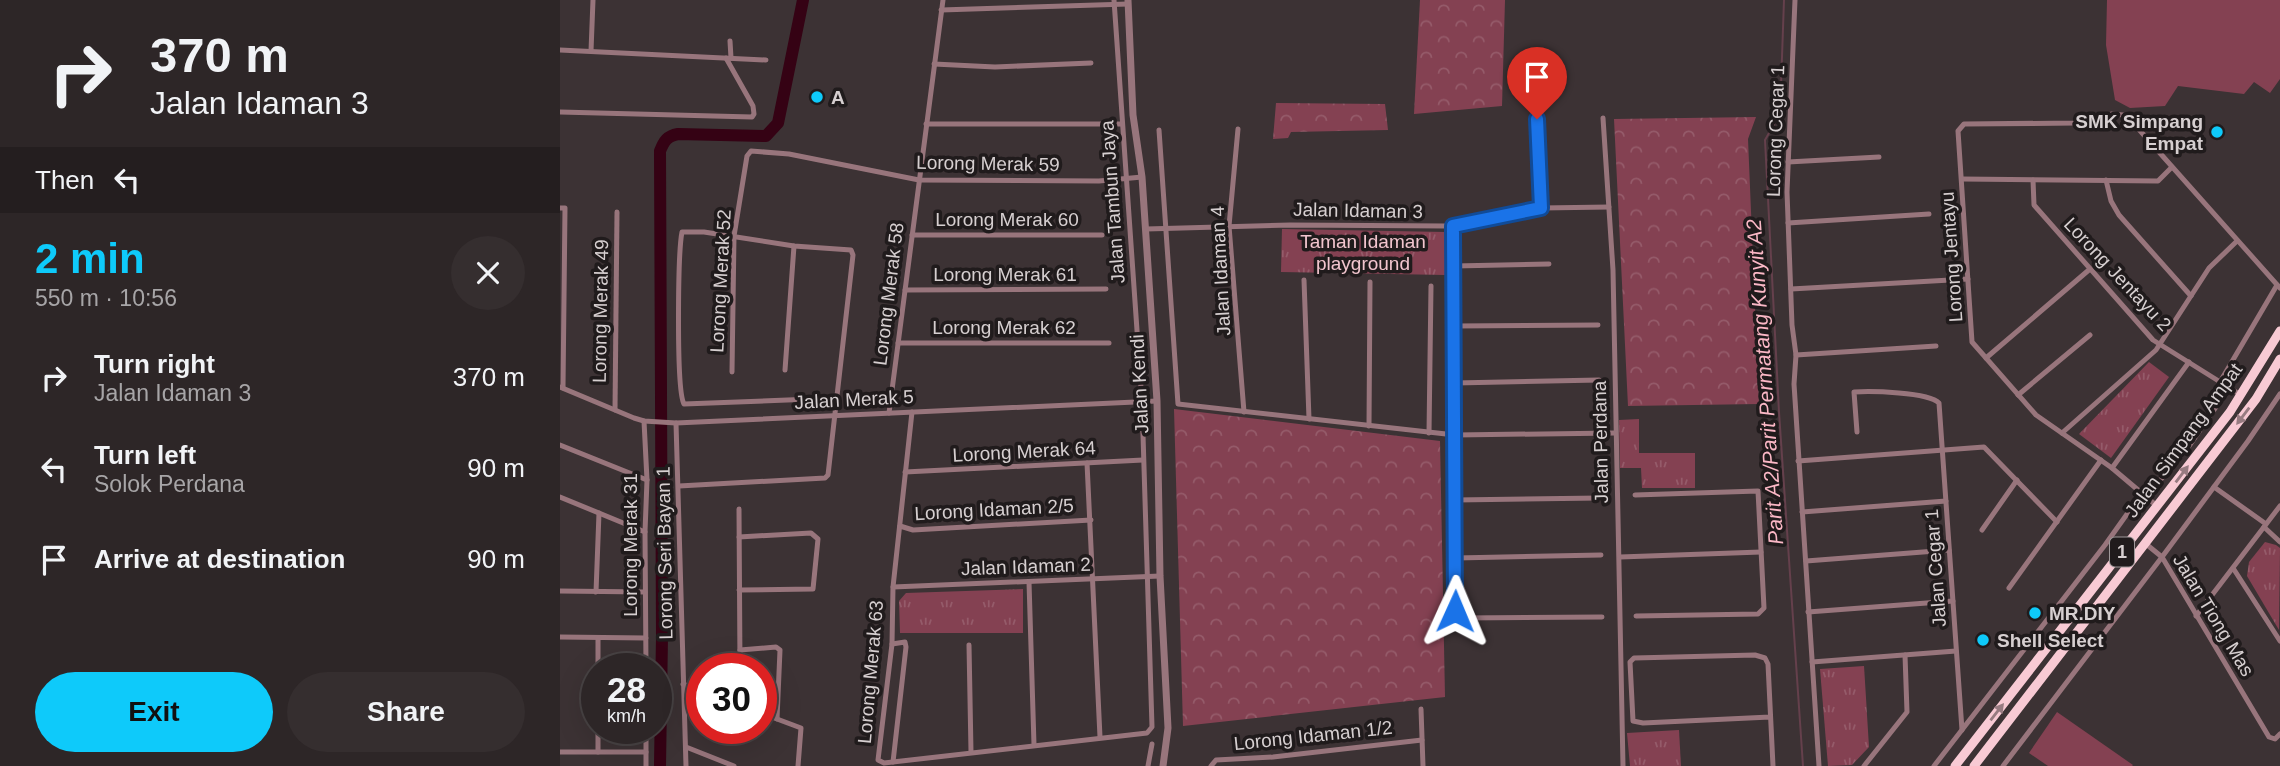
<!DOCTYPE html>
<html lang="en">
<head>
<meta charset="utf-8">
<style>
  body { margin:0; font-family:Arial,sans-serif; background:#352e2f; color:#f1f3f6; height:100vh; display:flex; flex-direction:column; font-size:26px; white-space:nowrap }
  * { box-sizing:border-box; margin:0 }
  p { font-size:23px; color:#a7a5a7 }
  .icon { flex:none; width:38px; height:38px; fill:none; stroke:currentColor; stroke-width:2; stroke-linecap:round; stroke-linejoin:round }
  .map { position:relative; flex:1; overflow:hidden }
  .details { display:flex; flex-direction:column; background:#2d2627; width:560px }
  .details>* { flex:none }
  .guide { background:#2d2627; color:#f1f3f6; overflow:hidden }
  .speed { position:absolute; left:21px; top:653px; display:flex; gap:14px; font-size:35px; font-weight:700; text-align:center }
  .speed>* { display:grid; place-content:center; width:91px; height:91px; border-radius:50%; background:#2d2627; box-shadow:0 7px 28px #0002,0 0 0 2px #484344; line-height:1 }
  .speed small { font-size:18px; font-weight:400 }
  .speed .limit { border:10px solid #d22; background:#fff; color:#111 }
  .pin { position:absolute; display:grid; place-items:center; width:60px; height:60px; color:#fff; margin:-72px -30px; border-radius:50% 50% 50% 0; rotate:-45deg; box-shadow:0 0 7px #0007 }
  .pin .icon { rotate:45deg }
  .me { position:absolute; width:77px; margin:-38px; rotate:1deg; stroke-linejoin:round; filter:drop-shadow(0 0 5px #0008) }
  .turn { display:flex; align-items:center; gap:24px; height:147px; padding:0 35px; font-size:32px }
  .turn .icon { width:91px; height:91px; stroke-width:2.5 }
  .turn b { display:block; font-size:49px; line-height:60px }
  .then { display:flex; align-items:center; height:66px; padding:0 35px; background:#0003; gap:14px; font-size:26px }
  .round { display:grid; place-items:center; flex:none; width:74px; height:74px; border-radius:37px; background:#352e2f }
  .overview { display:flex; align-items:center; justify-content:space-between; height:119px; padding:0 35px }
  h1 { font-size:42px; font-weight:600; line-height:52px; color:#0ecafa }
  .primary-button { display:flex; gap:14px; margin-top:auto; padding:14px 35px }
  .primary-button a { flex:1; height:80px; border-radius:42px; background:#0ecafa; color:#111; font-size:28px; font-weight:600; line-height:80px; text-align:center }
  .primary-button a+a { background:#352e2f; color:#f1f3f6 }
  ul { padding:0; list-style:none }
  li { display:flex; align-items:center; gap:21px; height:91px; padding:0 35px }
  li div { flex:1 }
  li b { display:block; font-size:26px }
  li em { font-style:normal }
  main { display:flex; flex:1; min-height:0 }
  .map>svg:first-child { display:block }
</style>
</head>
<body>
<main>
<section class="details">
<div class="guide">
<div class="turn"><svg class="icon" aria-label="right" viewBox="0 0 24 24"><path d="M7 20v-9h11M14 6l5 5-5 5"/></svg><div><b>370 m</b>Jalan Idaman 3</div></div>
<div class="then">Then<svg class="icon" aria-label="left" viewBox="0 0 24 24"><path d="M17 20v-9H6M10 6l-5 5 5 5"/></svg></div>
</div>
<div class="overview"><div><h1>2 min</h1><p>550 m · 10:56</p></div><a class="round"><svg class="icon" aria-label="close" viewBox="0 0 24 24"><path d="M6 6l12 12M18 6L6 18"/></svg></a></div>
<ul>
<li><svg class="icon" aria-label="right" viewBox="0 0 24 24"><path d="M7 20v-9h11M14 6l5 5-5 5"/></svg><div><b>Turn right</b><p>Jalan Idaman 3</p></div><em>370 m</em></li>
<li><svg class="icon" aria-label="left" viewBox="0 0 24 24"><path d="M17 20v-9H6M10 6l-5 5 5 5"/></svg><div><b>Turn left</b><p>Solok Perdana</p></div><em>90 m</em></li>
<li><svg class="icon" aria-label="arrive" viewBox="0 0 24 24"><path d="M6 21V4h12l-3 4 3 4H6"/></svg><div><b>Arrive at destination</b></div><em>90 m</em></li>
</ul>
<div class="primary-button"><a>Exit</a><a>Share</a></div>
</section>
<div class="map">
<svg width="1720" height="766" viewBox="0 0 1720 766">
  <defs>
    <pattern id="forest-crowns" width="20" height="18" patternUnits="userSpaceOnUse" patternTransform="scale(1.75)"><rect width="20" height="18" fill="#844152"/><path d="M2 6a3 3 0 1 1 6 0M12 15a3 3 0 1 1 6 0" fill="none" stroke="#955b6a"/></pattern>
    <pattern id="park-tufts" width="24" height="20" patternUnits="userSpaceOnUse" patternTransform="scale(1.75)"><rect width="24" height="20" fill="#844152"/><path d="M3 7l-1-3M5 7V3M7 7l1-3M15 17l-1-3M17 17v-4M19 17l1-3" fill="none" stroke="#955b6a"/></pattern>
  </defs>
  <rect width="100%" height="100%" fill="#3c3234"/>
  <!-- forest -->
  <g fill="url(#forest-crowns)">
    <polygon points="860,0 945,0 942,106 854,114"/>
    <polygon points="716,103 825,104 828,130 731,132 728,138 713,139"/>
    <polygon points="1196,117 1188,139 1199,404 1068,406 1054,119"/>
    <polygon points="614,409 880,441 885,697 623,726"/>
  </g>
  <!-- park -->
  <g fill="url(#park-tufts)">
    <polygon points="722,229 885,232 885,275 721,272"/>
    <polygon points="1589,362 1609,377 1551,458 1519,434"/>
    <polygon points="1079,419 1079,453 1135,453 1135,488 1082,488 1081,468 1060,468 1059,420"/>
    <polygon points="1705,542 1716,545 1720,548 1719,630 1687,576 1689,562"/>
    <polygon points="463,589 463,633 340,633 339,601 346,593"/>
    <polygon points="1304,666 1309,747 1292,765 1268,766 1260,669"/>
    <polygon points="1119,730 1121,766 1070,766 1067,733"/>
  </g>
  <!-- garden -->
  <g fill="#844152">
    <polygon points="1547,0 1720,0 1720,79 1710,93 1694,82 1684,94 1618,86 1605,106 1570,108 1555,100 1546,45"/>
    <polygon points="1497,712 1573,765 1572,766 1488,766 1469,753"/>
  </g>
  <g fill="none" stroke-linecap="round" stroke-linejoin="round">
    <!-- stream -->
    <polyline stroke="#65404c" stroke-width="2" points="1224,0 1220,114 1205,140 1219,412 1243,766"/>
    <!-- river -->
    <path stroke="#350214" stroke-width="12" d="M 100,766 L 102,636 L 100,151 C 104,141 107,136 118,134 L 206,136 L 218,123 L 243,0"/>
    <!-- minor -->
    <g stroke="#98757c" stroke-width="5">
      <polyline points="1235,0 1227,192 1232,325 1236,355 1234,384 1259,766"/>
      <polyline points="381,10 568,4"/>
      <polyline points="170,41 171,58"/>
      <polyline points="0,50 206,60"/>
      <polyline points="31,51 33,0"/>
      <polyline points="374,64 435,67 531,63"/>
      <polyline points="0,112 192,117 194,114 193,106 166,58"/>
      <polyline points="1043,118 1053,270 1063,766"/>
      <polyline points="977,119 981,208"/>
      <polyline points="366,124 562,124"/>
      <polyline points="678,129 669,226 684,412"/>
      <polyline points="599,130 618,404 895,435 1055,433"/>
      <polyline points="1228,162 1319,157"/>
      <polyline points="1402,179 1598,181 1612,167"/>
      <polyline points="1473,180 1474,205 1593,340 1681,395"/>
      <polyline points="1546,180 1551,201 1559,215 1631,296"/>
      <polyline points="0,208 5,208 3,388"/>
      <polyline points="1228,223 1369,214"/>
      <polyline points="893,226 895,611 901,618 1042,617"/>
      <polyline points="586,229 730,225 886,226 981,208 1049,207"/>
      <polyline points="352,235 542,235"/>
      <polyline points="894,266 989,264"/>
      <polyline points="744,280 749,419"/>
      <polyline points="1231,289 1408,279"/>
      <polyline points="345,290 546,289"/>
      <polyline points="894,326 1038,325"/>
      <polyline points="338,343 549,343"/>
      <polyline points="1236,355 1376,346"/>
      <polyline points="1426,358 1530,269"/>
      <polyline points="225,370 234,246"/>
      <polyline points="172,372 174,236 187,156 191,151 229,154 359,180 539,181 582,177"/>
      <polyline points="1660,382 1717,285"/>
      <polyline points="895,383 1039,380"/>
      <polyline points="0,387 74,418 84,421 116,423 597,401"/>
      <polyline points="1458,395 1530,335"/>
      <polyline points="55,410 57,212"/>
      <polyline points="352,412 333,587 332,644 318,760 324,763 587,733 592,727 582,402 554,0"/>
      <polyline points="329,413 383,0"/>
      <polyline points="84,421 87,480 85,532 86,668"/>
      <polyline points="116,423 126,766"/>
      <polyline points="809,426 810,282"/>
      <path d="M 1297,432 L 1294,392 C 1311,391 1368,392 1379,403 L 1402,730"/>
      <polyline points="869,433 871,286"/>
      <polyline points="1502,433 1596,350 1649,268 1677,241"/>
      <polyline points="0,445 87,480"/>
      <polyline points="1238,461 1424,447 1497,522"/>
      <polyline points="527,463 540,737"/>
      <polyline points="1552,468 1629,362"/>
      <polyline points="345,472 583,460"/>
      <path d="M 119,486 L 265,478 L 268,475 L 293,255 L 291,250 L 234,246 L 144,232 L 122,232 C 118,252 116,390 124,404 L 278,398"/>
      <polyline points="1654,487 1706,524"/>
      <polyline points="1075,495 1198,491 1204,608 1198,614 1076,616"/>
      <polyline points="0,497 85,532"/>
      <polyline points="1586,497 1629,446 1669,388"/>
      <polyline points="895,500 1040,498"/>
      <polyline points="1597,506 1552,468 1476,415 1412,342 1398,131 1404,124 1516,123 1552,114 1563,115 1575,125 1720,288"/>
      <polyline points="179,509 180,668"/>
      <polyline points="1242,512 1386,501"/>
      <polyline points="340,526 353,530 531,520"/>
      <polyline points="1704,527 1720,542"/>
      <polyline points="1422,530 1457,480"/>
      <polyline points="179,537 251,533 258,539 253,589 179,590"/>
      <polyline points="1586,544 1602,557 1709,737 1715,739 1720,734"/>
      <polyline points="1060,557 1201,552"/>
      <polyline points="896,558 1041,555"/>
      <polyline points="1246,561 1389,550"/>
      <polyline points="1673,568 1720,641"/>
      <polyline points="469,582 474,745"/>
      <polyline points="333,587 600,576"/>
      <polyline points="1449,588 1541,460"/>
      <polyline points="0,591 85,592"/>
      <polyline points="36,592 39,513"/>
      <polyline points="1248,612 1393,601"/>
      <polyline points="1636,616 1720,506"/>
      <polyline points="0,637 86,638"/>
      <polyline points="38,638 38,668"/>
      <polyline points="332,644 345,642 346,647 333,762"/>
      <polyline points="409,645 411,752"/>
      <polyline points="180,650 216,647 220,650 217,719"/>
      <polyline points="1252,662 1396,651"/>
      <polyline points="123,684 142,691"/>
      <polyline points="861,709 863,766"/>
      <polyline points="201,713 241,728 238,766"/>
      <polyline points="1210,717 1083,723 1073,721 1070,662 1074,658 1195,655 1205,658 1208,664 1213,766"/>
      <polyline points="38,728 38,752"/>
      <polyline points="126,747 174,766"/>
      <polyline points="0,752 86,752"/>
      <polyline points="86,766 86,728"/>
      <polyline points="588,766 592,744"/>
      <polyline points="651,766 656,760 713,757 862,740"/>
      <polyline points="1304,766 1347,712 1345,655"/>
      <polyline points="1374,766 1545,545 1582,493"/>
      <polyline points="1443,766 1602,557 1688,441 1720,394"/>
    </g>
    <!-- tertiary -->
    <polyline stroke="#98757c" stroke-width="7" points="568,0 573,115 582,177 597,401 600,576 608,728 603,766"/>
    <!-- trunk -->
    <g stroke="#f8cad4" stroke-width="9">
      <polyline points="1395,766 1670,412 1720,331"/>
      <polyline points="1414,766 1696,399 1720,359"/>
    </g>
  </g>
  <!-- one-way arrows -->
  <defs><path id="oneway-solid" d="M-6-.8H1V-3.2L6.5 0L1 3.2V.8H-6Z" transform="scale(1.75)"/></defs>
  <g fill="#977b81">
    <use href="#oneway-solid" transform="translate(1683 416) rotate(127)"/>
    <use href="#oneway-solid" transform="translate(1622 474) rotate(-53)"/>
    <use href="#oneway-solid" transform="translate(1437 712) rotate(-52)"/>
  </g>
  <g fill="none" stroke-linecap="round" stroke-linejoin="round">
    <defs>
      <polyline id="route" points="895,611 893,226 981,208 977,119"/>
    </defs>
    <!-- route casing -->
    <use href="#route" stroke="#114b97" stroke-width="18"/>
    <!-- route -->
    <use href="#route" stroke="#1a73e8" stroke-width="12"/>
  </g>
  <!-- markers -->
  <g fill="#0ecafa" stroke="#201b1c" stroke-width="2.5">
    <circle cx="257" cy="97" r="7"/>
    <circle cx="1657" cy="132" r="7"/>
    <circle cx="1475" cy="613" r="7"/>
    <circle cx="1423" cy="640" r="7"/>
  </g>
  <g text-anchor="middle" stroke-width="7" stroke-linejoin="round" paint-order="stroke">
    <!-- shield labels -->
    <rect fill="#201b1c" stroke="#9f999a" stroke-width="2" x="1550" y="537.5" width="24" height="29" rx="5"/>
    <g font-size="18" font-weight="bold" fill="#d6cfd0">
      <text x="1562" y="558">1</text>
    </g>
    <!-- poi labels -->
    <g font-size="19" font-weight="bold" fill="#d6cfd0" stroke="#201b1c" text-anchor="start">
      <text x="271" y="104">A</text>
      <text x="1643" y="128" text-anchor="end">SMK Simpang<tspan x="1643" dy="22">Empat</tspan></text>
      <text x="1489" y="620">MR.DIY</text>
      <text x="1437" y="647">Shell Select</text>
    </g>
    <!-- street labels -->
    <g font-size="19" fill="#d6cfd0" stroke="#201b1c">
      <text transform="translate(1215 131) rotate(-88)" y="7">Lorong Cegar 1</text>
      <text transform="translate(428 163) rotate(1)" y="7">Lorong Merak 59</text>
      <text transform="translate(552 202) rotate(-94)" y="7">Jalan Tambun Jaya</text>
      <text transform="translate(798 210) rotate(1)" y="7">Jalan Idaman 3</text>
      <text x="447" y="226">Lorong Merak 60</text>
      <text transform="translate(1391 257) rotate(-94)" y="7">Lorong Jentayu</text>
      <text transform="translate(660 271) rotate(-93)" y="7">Jalan Idaman 4</text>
      <text x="445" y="281">Lorong Merak 61</text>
      <text transform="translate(1558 274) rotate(47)" y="7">Lorong Jentayu 2</text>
      <text transform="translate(160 281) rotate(-87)" y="7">Lorong Merak 52</text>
      <text transform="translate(328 294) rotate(-83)" y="7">Lorong Merak 58</text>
      <text transform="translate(40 311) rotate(-89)" y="7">Lorong Merak 49</text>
      <text x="444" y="334">Lorong Merak 62</text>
      <text transform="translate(579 384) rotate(-93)" y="7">Jalan Kendi</text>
      <text transform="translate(294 399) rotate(-3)" y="7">Jalan Merak 5</text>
      <text transform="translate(1623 440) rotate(-54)" y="7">Jalan Simpang Ampat</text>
      <text transform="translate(1040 442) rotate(-91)" y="7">Jalan Perdana</text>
      <text transform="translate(464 451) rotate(-3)" y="7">Lorong Merak 64</text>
      <text transform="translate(434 509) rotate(-3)" y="7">Lorong Idaman 2/5</text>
      <text transform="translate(70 545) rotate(-90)" y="7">Lorong Merak 31</text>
      <text transform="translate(104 553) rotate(-91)" y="7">Lorong Seri Bayan 1</text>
      <text transform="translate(466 566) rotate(-2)" y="7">Jalan Idaman 2</text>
      <text transform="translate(1375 568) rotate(-94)" y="7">Jalan Cegar 1</text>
      <text transform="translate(1654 615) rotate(59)" y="7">Jalan Tiong Mas</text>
      <text transform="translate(310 672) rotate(-85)" y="7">Lorong Merak 63</text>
      <text transform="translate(753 735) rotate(-6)" y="7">Lorong Idaman 1/2</text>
    </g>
    <!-- park labels -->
    <g font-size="19" fill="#f2c5ce" stroke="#201b1c">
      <text x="803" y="248">Taman Idaman<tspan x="803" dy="22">playground</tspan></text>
    </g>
    <!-- water labels -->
    <g font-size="21" font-style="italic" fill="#fbb8c6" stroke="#201b1c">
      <text transform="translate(1205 382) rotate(-94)" y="7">Parit A2/Parit Permatang Kunyit A2</text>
    </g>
  </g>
</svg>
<div class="speed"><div>28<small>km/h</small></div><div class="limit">30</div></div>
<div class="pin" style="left:977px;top:119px;background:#d93025"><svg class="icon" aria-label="arrive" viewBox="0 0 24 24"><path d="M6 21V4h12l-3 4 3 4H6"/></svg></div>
<svg class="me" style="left:895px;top:611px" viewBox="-20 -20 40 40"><path d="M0-17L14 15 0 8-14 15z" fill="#1a73e8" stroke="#fff" stroke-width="4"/></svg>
</div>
</main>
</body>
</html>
